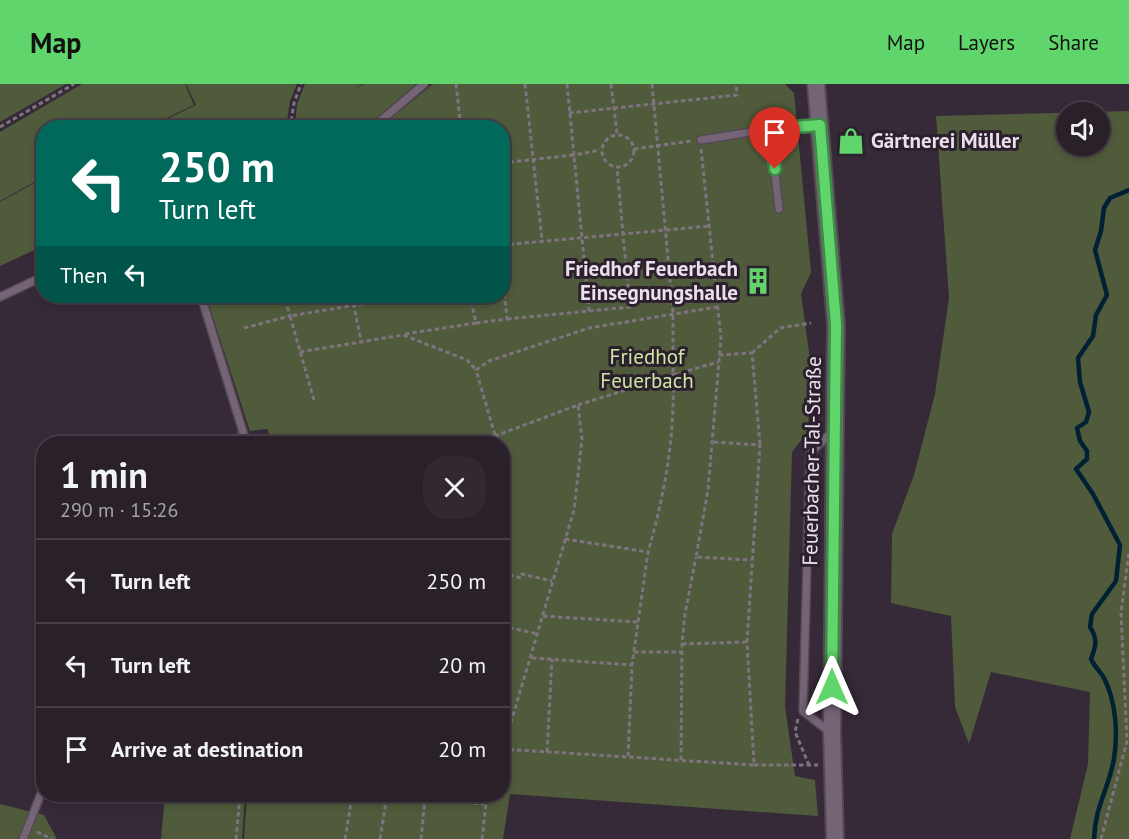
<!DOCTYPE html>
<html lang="en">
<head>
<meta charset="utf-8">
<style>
  body { margin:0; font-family:"PT Sans",sans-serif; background:#312832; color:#f1f3f6; height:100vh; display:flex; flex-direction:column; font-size:22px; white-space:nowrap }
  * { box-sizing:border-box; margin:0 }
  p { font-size:20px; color:#a5a3a8 }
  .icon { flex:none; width:33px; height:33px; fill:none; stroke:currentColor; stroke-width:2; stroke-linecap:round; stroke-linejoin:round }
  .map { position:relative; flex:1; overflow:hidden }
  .panel { position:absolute; left:36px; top:352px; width:474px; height:366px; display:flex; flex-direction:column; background:#29202a; border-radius:24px; box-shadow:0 3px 9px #0003,0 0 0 2px #453e47 }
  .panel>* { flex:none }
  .top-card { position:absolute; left:36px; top:36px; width:474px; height:183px; border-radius:24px; box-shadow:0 3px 9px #0003,0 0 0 2px #453e47; background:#00695c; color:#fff; overflow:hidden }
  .buttons { position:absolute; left:1056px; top:18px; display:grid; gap:12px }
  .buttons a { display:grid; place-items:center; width:54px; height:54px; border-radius:50%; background:#29202a; box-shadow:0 3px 9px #0003,0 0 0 2px #453e47; font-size:30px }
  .pin { position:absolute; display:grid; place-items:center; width:51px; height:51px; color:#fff; margin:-62px -26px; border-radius:50% 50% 50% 0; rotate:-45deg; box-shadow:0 0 6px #0007 }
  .pin .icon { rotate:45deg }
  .me { position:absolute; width:66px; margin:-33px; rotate:0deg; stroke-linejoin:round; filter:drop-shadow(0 0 4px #0008) }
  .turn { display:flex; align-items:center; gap:21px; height:126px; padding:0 24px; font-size:27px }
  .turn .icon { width:78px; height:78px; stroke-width:2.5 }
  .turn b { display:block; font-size:42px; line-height:51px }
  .then { display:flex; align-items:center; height:57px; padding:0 24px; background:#0003; gap:12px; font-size:22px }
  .round { display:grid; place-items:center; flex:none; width:63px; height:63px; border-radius:24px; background:#312832 }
  .overview { display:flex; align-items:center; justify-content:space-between; height:102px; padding:0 24px }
  h1 { font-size:36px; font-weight:600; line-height:45px }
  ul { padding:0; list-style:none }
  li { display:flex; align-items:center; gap:18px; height:84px; padding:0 24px; border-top:2px solid #453e47 }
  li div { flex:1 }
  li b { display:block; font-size:22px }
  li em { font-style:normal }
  header { display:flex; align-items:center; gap:36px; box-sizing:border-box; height:84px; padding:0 30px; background:#60d56b; color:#111 }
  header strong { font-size:28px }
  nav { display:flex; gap:33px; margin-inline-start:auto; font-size:21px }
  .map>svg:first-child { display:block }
</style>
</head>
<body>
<header>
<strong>Map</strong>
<nav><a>Map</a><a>Layers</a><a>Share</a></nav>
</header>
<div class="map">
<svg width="1129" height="755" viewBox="0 0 1129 755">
  <rect width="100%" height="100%" fill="#372a38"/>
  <!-- green -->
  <g fill="#4f5b3b" fill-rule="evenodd">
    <polygon points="0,0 66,0 0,38"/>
    <polygon points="82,0 185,0 194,21 147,43 44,44 43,93 0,117 0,48"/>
    <polygon points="186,0 297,0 290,17 286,43 221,43 219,40 212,43 150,43 196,21"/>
    <polygon points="305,0 362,0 355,5 364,0 416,0 366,43 295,43 297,20"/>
    <polygon points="433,0 785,0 794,9 811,188 801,210 811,283 808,347 792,368 785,623 795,692 815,696 818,732 510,710 503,755 244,755 247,711 502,711 502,360 274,360 267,345 250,347 206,212 502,212 502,44 380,43"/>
    <path d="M 1129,27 L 1129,755 L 1070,755 L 1088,680 L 1090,608 L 991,588 L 969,660 L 955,623 L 951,532 L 891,519 L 892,450 L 914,391 L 935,310 L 949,214 L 936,32 ZM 1066,28 L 1100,28 L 1100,62 L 1066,62 Z"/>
    <polygon points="43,94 43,162 0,182 0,118"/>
    <polygon points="165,711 245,711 242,755 161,755"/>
    <polygon points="0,720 44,731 57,755 0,755"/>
  </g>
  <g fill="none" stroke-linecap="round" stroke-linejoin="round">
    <!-- stream -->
    <path stroke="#002033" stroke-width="4.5" d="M 1094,755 C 1095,722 1109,704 1114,675 C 1118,649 1116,617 1104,594 C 1100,587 1094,582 1091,575 C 1096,562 1098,555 1090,543 L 1092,530 L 1116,497 L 1120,461 L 1093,410 L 1076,385 L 1087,375 L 1087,367 L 1080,357 L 1077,344 L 1086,338 L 1089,328 L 1080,298 L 1078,274 L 1093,252 L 1096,231 L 1107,211 L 1095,166 L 1101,147 L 1104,124 L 1110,114 L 1129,106"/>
    <defs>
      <g id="service">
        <polyline points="372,44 424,0"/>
        <polyline points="701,56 770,45"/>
        <polyline points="779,125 770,45 818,41"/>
        <polyline points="201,212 244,351 227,360"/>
        <polyline points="0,213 44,192"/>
        <polyline points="831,649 803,627 810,369 833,347"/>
        <polyline points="23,755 44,702"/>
      </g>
      <polyline id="secondary" points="816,0 836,241 832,649 835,755"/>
    </defs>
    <!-- service casing -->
    <use href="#service" stroke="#544855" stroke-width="10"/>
    <!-- secondary casing -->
    <use href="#secondary" stroke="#544855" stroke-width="20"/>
    <!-- path -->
    <g stroke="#7e737f" stroke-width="3" stroke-dasharray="4.5 3" stroke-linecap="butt">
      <polyline points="456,0 461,44"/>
      <polyline points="525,0 542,156"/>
      <polyline points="567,0 574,71 600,66"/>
      <polyline points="611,0 617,50"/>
      <polyline points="652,0 673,229 673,291 718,278"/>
      <polyline points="569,29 737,11 736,0"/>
      <polyline points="0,43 74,0"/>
      <polyline points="290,44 294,19 301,0"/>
      <circle cx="618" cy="67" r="16"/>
      <polyline points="634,65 691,57"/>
      <polyline points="701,65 721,254 708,406 696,473 751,476"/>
      <polyline points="502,79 574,71 589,227"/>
      <polyline points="502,161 623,150 617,84"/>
      <polyline points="352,212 361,257"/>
      <polyline points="507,235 630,223 623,150 709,142"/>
      <polyline points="476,239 507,235 502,188"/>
      <polyline points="244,244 290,232 284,212"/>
      <polyline points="405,250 476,239 470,212"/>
      <polyline points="300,268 403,251 467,276 476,286"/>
      <polyline points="752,269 780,244 811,239"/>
      <polyline points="719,271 752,269 760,361"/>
      <polyline points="314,316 290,232 410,212"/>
      <path d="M 578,321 L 673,291 C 675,353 665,409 648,468"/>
      <polyline points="495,351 476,286 489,277 589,244 717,223"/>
      <polyline points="254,352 266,354 266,360"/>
      <polyline points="495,360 495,352 578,321 582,355 574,426 503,665"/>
      <polyline points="565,455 648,468 632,581 628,673"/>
      <polyline points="502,489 521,494 522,490 552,497"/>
      <polyline points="543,532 638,538"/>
      <polyline points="502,542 538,550"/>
      <polyline points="682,560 746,558"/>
      <polyline points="634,568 682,568"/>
      <polyline points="532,574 632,581"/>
      <polyline points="798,635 795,648 809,681"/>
      <polyline points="502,665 754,681 747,558 760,361 712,358"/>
      <polyline points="547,668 552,575"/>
      <polyline points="681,676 682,560 685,530 696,473"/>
      <polyline points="754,681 818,681"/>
      <polyline points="37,748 52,755"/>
      <polyline points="236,755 240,711"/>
      <polyline points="345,755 352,713 386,717"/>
      <polyline points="380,755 387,711"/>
      <polyline points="421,755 425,714 484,720"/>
      <polyline points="482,755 487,711"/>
      <polyline points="1101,755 1127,657 1121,529 1129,468"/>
    </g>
    <!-- service -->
    <use href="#service" stroke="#746475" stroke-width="7"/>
    <!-- secondary -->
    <use href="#secondary" stroke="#746475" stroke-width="16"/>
  </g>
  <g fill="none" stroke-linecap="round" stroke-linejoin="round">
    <defs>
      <polyline id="route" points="775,85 770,45 820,41 836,241 832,603"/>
    </defs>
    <!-- route casing -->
    <use href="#route" stroke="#3e8a46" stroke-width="15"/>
    <!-- route -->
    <use href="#route" stroke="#60d56b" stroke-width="10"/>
  </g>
  <!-- icons -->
  <defs>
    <symbol id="shop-bare" viewBox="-9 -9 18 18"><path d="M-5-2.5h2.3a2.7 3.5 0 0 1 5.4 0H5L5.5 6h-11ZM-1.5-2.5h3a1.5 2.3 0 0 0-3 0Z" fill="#60d56b" stroke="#2d202e" stroke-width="2.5" paint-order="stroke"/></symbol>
    <symbol id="building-bare" viewBox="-9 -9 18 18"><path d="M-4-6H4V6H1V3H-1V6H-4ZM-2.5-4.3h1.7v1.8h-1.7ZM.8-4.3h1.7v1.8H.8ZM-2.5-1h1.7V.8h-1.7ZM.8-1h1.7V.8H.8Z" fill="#60d56b" stroke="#2d202e" stroke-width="2.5" paint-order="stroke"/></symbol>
  </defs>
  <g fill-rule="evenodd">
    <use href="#shop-bare" x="832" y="38" width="38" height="38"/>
    <use href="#building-bare" x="739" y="178" width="38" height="38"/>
  </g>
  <g text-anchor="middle" stroke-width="6" stroke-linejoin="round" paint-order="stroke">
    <!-- poi labels -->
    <g font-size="21" font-weight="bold" fill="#e9e0ea" stroke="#2d202e" text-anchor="start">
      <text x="871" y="64">Gärtnerei Müller</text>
      <text x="738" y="192" text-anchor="end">Friedhof Feuerbach<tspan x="738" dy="24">Einsegnungshalle</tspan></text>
    </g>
    <!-- park labels -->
    <g font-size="21" fill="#cbe7a1" stroke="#2d202e">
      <text x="647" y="280">Friedhof<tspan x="647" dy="24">Feuerbach</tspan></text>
    </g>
    <!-- street labels -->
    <g font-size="21" fill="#e9e0ea" stroke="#2d202e">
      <text transform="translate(812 377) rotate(-89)" y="7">Feuerbacher-Tal-Straße</text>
    </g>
  </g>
</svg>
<div class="buttons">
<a><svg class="icon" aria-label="sound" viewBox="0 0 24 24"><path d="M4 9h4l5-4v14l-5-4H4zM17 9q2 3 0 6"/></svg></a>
</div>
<div class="pin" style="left:775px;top:85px;background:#d93025"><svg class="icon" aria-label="arrive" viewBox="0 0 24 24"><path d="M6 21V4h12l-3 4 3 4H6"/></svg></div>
<svg class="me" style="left:832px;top:603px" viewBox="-20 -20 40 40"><path d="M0-17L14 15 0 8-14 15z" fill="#60d56b" stroke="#fff" stroke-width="4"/></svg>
<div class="top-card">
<div class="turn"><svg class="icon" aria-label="left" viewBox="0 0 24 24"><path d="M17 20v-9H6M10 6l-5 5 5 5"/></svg><div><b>250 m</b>Turn left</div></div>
<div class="then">Then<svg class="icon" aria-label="left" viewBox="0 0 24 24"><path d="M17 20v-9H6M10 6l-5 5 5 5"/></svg></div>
</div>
<section class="panel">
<div class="overview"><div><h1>1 min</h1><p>290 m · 15:26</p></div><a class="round"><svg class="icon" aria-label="close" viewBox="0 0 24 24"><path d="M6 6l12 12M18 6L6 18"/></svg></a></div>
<ul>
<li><svg class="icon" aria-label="left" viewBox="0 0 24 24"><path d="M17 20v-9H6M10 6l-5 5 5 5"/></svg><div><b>Turn left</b></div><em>250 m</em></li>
<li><svg class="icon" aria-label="left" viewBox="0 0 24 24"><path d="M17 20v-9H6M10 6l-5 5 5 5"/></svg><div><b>Turn left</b></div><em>20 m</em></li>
<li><svg class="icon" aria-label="arrive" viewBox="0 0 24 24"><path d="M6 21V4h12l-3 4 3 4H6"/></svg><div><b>Arrive at destination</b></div><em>20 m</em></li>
</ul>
</section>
</div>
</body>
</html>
